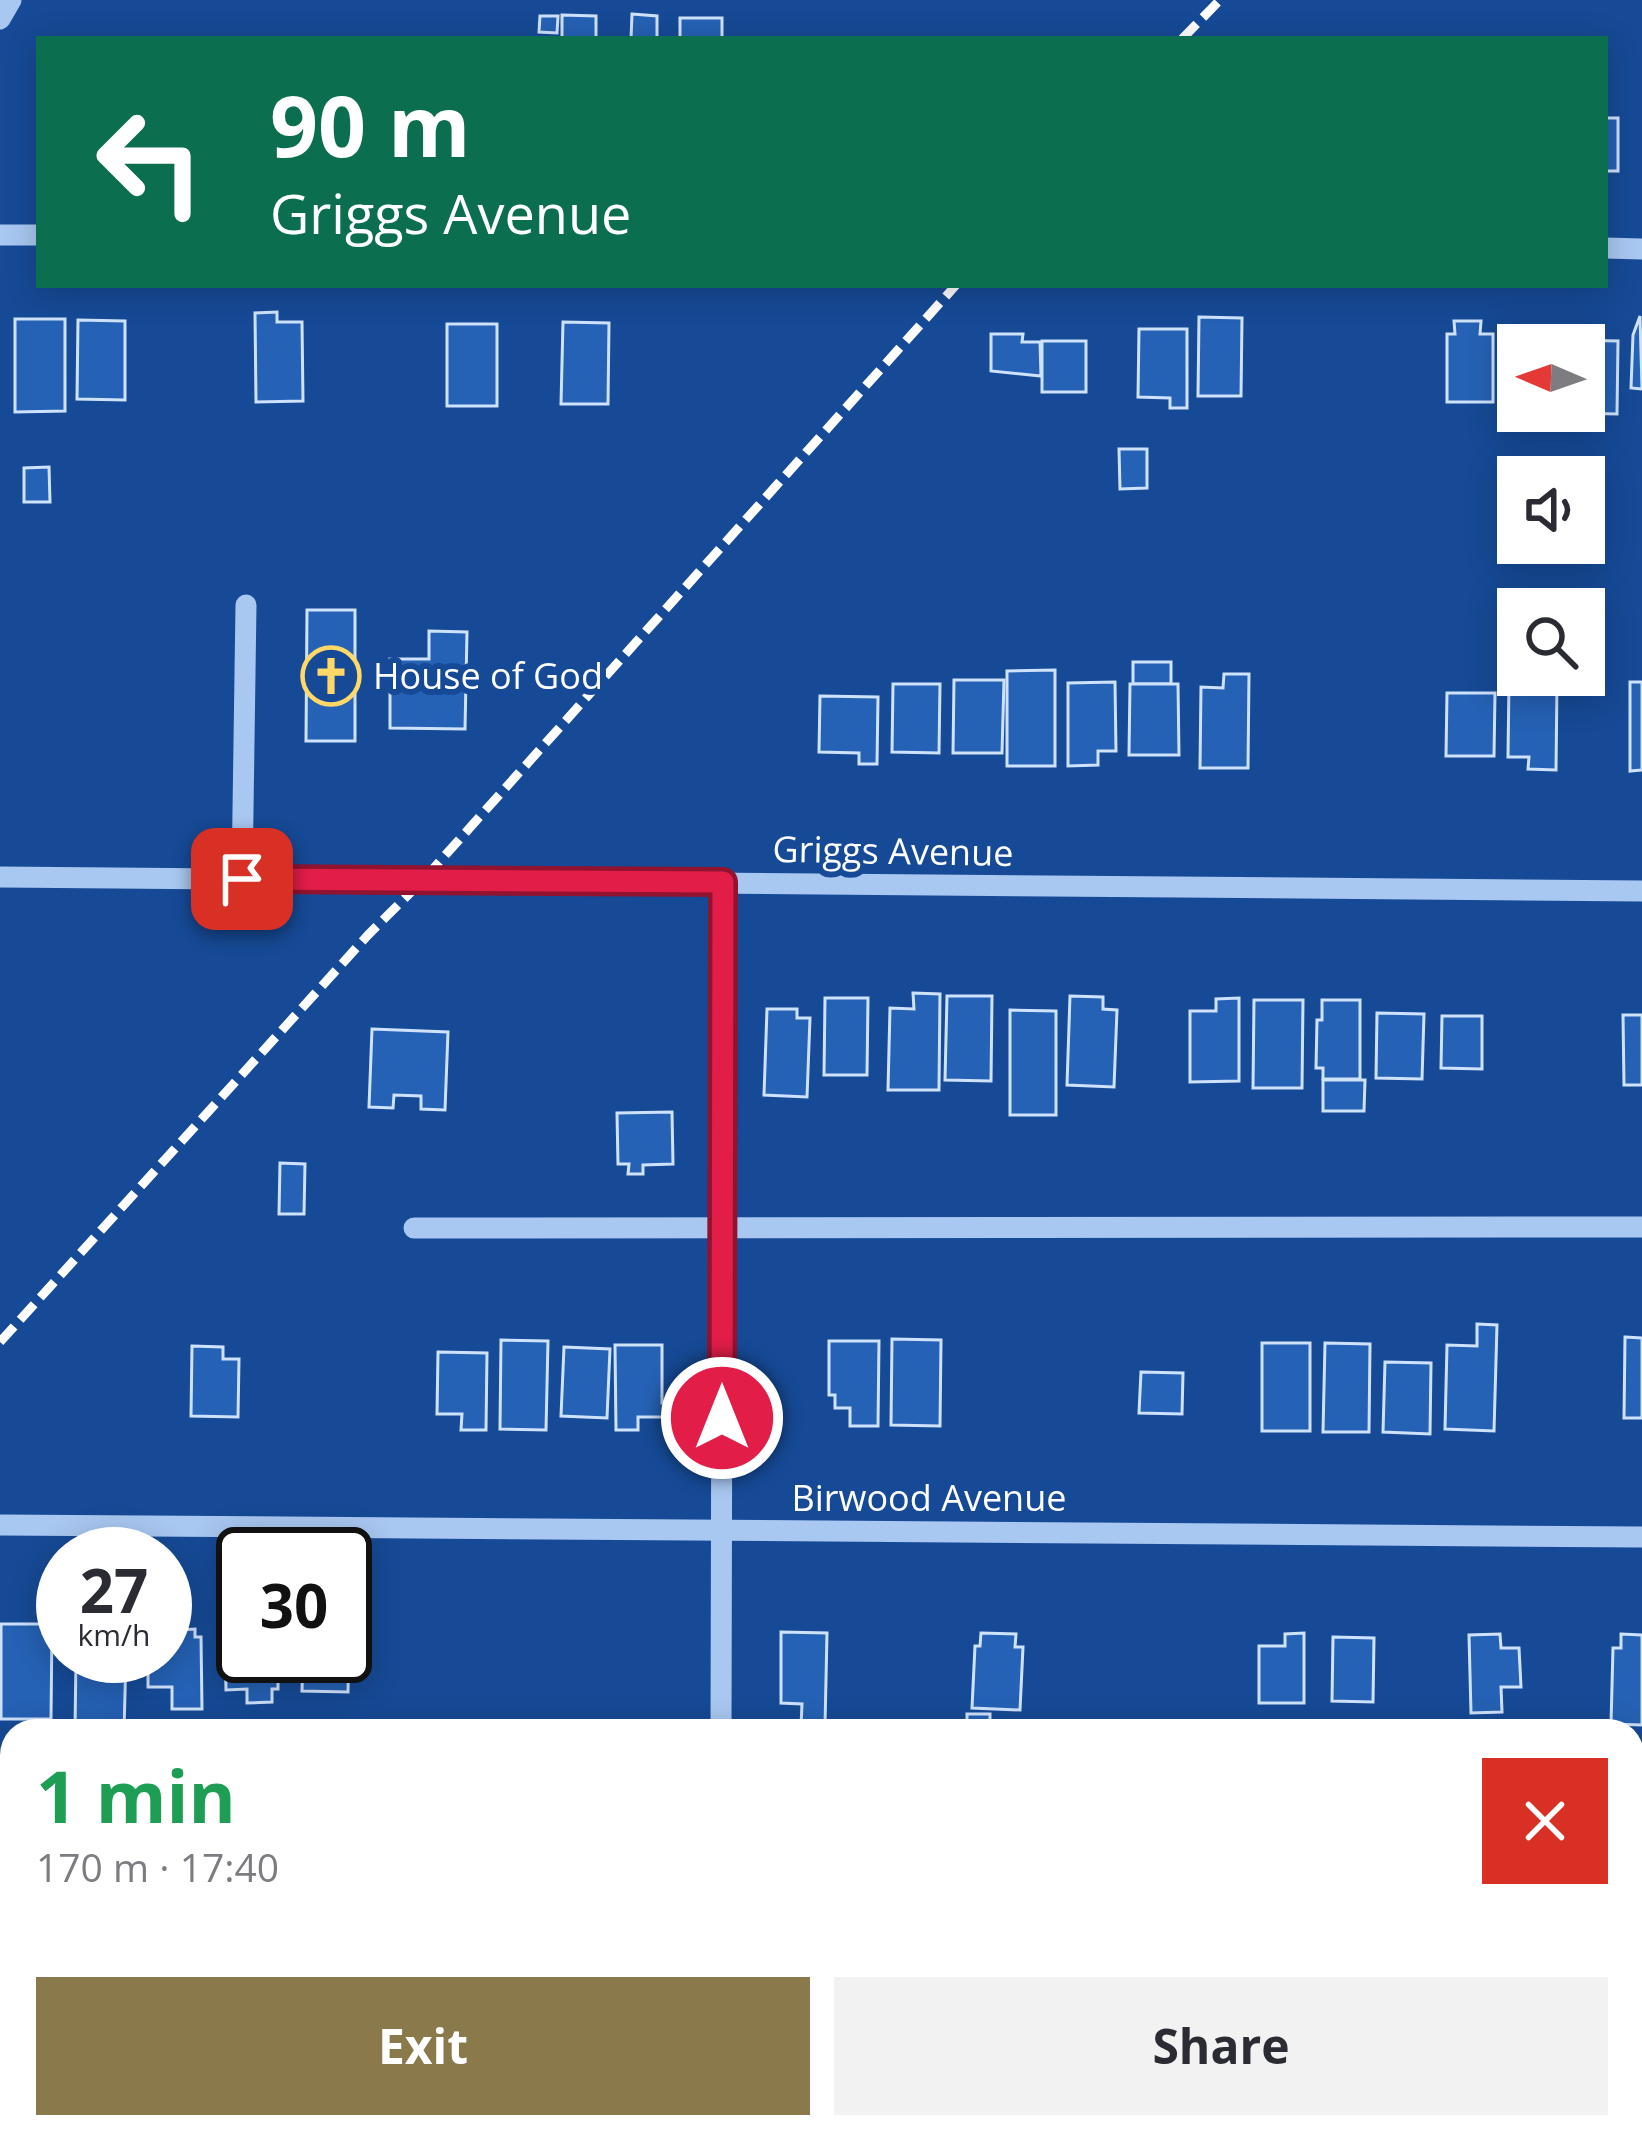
<!DOCTYPE html>
<html lang="en">
<head>
<meta charset="utf-8">
<style>
  body { margin:0; font-family:"Open Sans",sans-serif; background:#f2f2f3; color:#2b2b33; height:100vh; display:flex; flex-direction:column; font-size:45px; white-space:nowrap }
  * { box-sizing:border-box; margin:0 }
  p { font-size:39px; color:#7c7c81 }
  .icon { flex:none; width:66px; height:66px; fill:none; stroke:currentColor; stroke-width:2; stroke-linecap:round; stroke-linejoin:round }
  .map { position:relative; flex:1; overflow:hidden }
  .drawer { position:absolute; left:0px; top:1719px; width:1644px; height:420px; display:flex; flex-direction:column; background:#fff; border-radius:36px 36px 0 0; box-shadow:0 6px 30px #0003 }
  .drawer>* { flex:none }
  .banner { position:absolute; left:36px; top:36px; width:1572px; height:252px; border-radius:0px; box-shadow:0 6px 30px #0003; background:#0b6e4f; color:#fff; overflow:hidden }
  .needle { width:78px; rotate:272deg }
  .tools { position:absolute; left:1497px; top:324px; display:grid; gap:24px }
  .tools a { display:grid; place-items:center; width:108px; height:108px; border-radius:0px; background:#fff; box-shadow:0 6px 30px #0003; font-size:60px }
  .speed { position:absolute; left:36px; top:1527px; display:flex; gap:24px; font-size:60px; font-weight:700; text-align:center }
  .speed>* { display:grid; place-content:center; width:156px; height:156px; border-radius:50%; background:#fff; box-shadow:0 6px 30px #0003; line-height:1 }
  .speed small { font-size:30px; font-weight:400 }
  .speed .limit { border:6px solid #111; border-radius:18px; background:#fff; color:#111 }
  .pin { position:absolute; display:grid; place-items:center; width:102px; height:102px; color:#fff; margin:-51px; border-radius:24px; box-shadow:0 6px 18px #0006 }
  .me { position:absolute; width:132px; margin:-66px; rotate:0deg; stroke-linejoin:round; filter:drop-shadow(0 0 9px #0008) }
  .turn { display:flex; align-items:center; gap:42px; height:252px; padding:0 36px; font-size:54px }
  .turn .icon { width:156px; height:156px; stroke-width:2.5 }
  .turn b { display:block; font-size:84px; line-height:102px }
  .round { display:grid; place-items:center; flex:none; width:126px; height:126px; border-radius:0px; background:#f2f2f3 }
  .summary { display:flex; align-items:center; justify-content:space-between; height:204px; padding:0 36px }
  h1 { font-size:72px; font-weight:700; line-height:90px; color:#1e9e55 }
  .action { display:flex; gap:24px; margin-top:auto; padding:24px 36px }
  .action a { flex:1; height:138px; border-radius:0px; background:#8a794b; color:#fff; font-size:48px; font-weight:700; line-height:138px; text-align:center }
  .action a+a { background:#f2f2f3; color:#2b2b33 }
  .map>svg:first-child { display:block }
</style>
</head>
<body>
<div class="map">
<svg width="1642" height="2139" viewBox="0 0 1642 2139">
  <rect width="100%" height="100%" fill="#164a96"/>
  <!-- building -->
  <g fill="#2561b4" stroke="#cfe2fc" stroke-width="3">
    <polygon points="632,14 657,16 657,39 631,39"/>
    <polygon points="562,15 596,16 596,39 562,39"/>
    <polygon points="540,16 558,16 557,33 539,32"/>
    <rect x="680" y="18" width="42" height="21"/>
    <rect x="1605" y="118" width="13" height="53"/>
    <polygon points="277,312 277,322 302,322 303,401 256,402 255,313"/>
    <polygon points="1640,316 1642,389 1631,388 1633,335"/>
    <polygon points="1199,317 1242,318 1241,396 1198,396"/>
    <polygon points="15,319 65,319 65,411 15,412"/>
    <polygon points="78,320 125,321 125,400 77,399"/>
    <polygon points="1454,321 1481,321 1480,334 1493,334 1493,402 1447,402 1447,334 1455,334"/>
    <polygon points="563,322 609,323 608,404 561,404"/>
    <rect x="447" y="324" width="50" height="82"/>
    <polygon points="1139,329 1187,329 1187,408 1170,408 1170,398 1138,397"/>
    <polygon points="991,334 1023,334 1022,342 1040,342 1041,376 991,371"/>
    <polygon points="1571,340 1618,341 1617,414 1570,413 1584,411 1584,345 1571,345"/>
    <rect x="1042" y="341" width="44" height="51"/>
    <polygon points="1119,449 1147,449 1147,488 1120,489"/>
    <polygon points="49,467 50,502 24,502 24,468"/>
    <polygon points="307,610 355,610 355,741 306,741"/>
    <polygon points="429,631 467,632 465,729 390,728 390,659 429,659"/>
    <rect x="1133" y="662" width="38" height="22"/>
    <polygon points="1055,670 1055,766 1007,766 1007,671"/>
    <polygon points="1224,674 1249,674 1248,768 1200,768 1201,687 1223,688"/>
    <polygon points="954,680 1004,680 1002,753 953,753"/>
    <polygon points="1509,680 1557,681 1556,770 1528,769 1529,757 1508,757"/>
    <polygon points="1115,682 1116,751 1098,751 1098,765 1068,766 1068,683"/>
    <polygon points="1630,682 1642,682 1642,770 1630,771"/>
    <polygon points="893,684 940,684 939,753 892,752"/>
    <polygon points="1130,684 1178,684 1179,755 1129,755"/>
    <polygon points="1447,693 1495,693 1494,756 1446,756"/>
    <polygon points="820,696 878,697 877,764 859,764 859,753 819,752"/>
    <polygon points="913,993 940,994 939,1090 888,1090 890,1008 914,1009"/>
    <polygon points="947,996 992,996 991,1081 945,1080"/>
    <polygon points="1070,996 1103,997 1103,1009 1117,1010 1114,1087 1067,1085"/>
    <polygon points="825,998 868,998 867,1075 824,1075"/>
    <polygon points="1239,998 1239,1081 1190,1082 1190,1011 1216,1011 1216,999"/>
    <polygon points="1254,1000 1303,1000 1302,1088 1253,1088"/>
    <polygon points="1322,1000 1360,1000 1360,1079 1323,1079 1323,1068 1316,1068 1317,1020 1322,1020"/>
    <polygon points="767,1009 797,1009 797,1018 810,1018 807,1097 764,1095"/>
    <polygon points="1010,1010 1056,1011 1056,1115 1010,1115"/>
    <polygon points="1377,1013 1424,1014 1422,1079 1376,1078"/>
    <polygon points="1623,1015 1642,1015 1642,1085 1624,1085"/>
    <polygon points="1442,1016 1482,1016 1482,1069 1441,1068"/>
    <polygon points="372,1029 448,1032 445,1110 421,1109 421,1096 394,1095 393,1108 369,1107"/>
    <polygon points="1323,1080 1365,1080 1364,1111 1323,1111"/>
    <polygon points="672,1112 673,1164 643,1165 643,1174 628,1174 629,1164 618,1164 617,1113"/>
    <polygon points="280,1163 305,1164 304,1214 279,1214"/>
    <polygon points="1477,1324 1497,1325 1494,1431 1445,1429 1447,1345 1477,1346"/>
    <polygon points="1625,1337 1642,1338 1642,1418 1624,1418"/>
    <polygon points="892,1339 941,1340 940,1426 891,1425"/>
    <polygon points="501,1340 548,1341 546,1430 500,1429"/>
    <polygon points="829,1341 879,1341 878,1426 850,1426 850,1408 835,1408 835,1395 829,1395"/>
    <rect x="1262" y="1343" width="48" height="88"/>
    <polygon points="1325,1343 1370,1344 1369,1432 1323,1432"/>
    <polygon points="615,1345 662,1345 662,1403 669,1403 668,1417 638,1417 638,1430 616,1430"/>
    <polygon points="192,1346 223,1347 223,1359 239,1359 238,1417 191,1416"/>
    <polygon points="564,1347 610,1349 607,1418 561,1416"/>
    <polygon points="438,1352 487,1353 486,1430 461,1430 462,1414 437,1414"/>
    <polygon points="1385,1362 1431,1363 1430,1434 1383,1432"/>
    <polygon points="1141,1372 1183,1373 1182,1414 1139,1413"/>
    <polygon points="1,1624 52,1624 51,1719 1,1719"/>
    <polygon points="195,1629 195,1637 201,1637 202,1709 172,1709 172,1687 148,1687 148,1656 165,1656 165,1637 179,1637 179,1630"/>
    <polygon points="781,1632 827,1633 825,1726 801,1726 802,1704 781,1703"/>
    <polygon points="981,1633 1016,1634 1015,1647 1023,1647 1020,1710 972,1708 975,1646 980,1646"/>
    <polygon points="1304,1633 1304,1703 1259,1703 1259,1646 1285,1646 1285,1634"/>
    <polygon points="1500,1634 1501,1648 1519,1648 1521,1687 1501,1687 1502,1712 1471,1713 1469,1635"/>
    <polygon points="1621,1634 1642,1635 1642,1725 1611,1724 1613,1648 1621,1648"/>
    <polygon points="1333,1637 1374,1638 1373,1702 1332,1701"/>
    <polygon points="243,1638 243,1656 278,1656 278,1689 272,1689 272,1702 247,1703 247,1689 226,1690 225,1639"/>
    <polygon points="345,1640 349,1640 348,1692 302,1691 303,1656 345,1656"/>
    <polygon points="76,1656 126,1656 124,1731 75,1731"/>
    <rect x="967" y="1714" width="23" height="17"/>
    <rect x="0" y="1907" width="12" height="88"/>
    <rect x="1632" y="1920" width="10" height="76"/>
  </g>
  <g fill="none" stroke-linecap="round" stroke-linejoin="round">
    <!-- minor -->
    <g stroke="#a8c7f1" stroke-width="21">
      <polyline points="0,19 11,0"/>
      <polyline points="0,235 39,235"/>
      <polyline points="1605,248 1642,249"/>
      <polyline points="0,877 1642,891"/>
      <polyline points="242,879 246,605"/>
      <polyline points="414,1228 1642,1227"/>
      <polyline points="0,1525 1642,1537"/>
      <polyline points="721,1731 723,882"/>
      <polyline points="0,1806 12,1806"/>
      <polyline points="1632,1813 1642,1813"/>
      <polyline points="0,2090 12,2090"/>
      <polyline points="1632,2103 1642,2103"/>
      <polyline points="721,2139 721,2127"/>
    </g>
    <!-- rail -->
    <g stroke="#fff" stroke-width="9" stroke-dasharray="21 9" stroke-linecap="butt">
      <polyline points="1182,39 1220,0"/>
      <polyline points="0,1342 368,935 423,880 956,285"/>
    </g>
  </g>
  <g fill="none" stroke-linecap="round" stroke-linejoin="round">
    <defs>
      <polyline id="route" points="242,879 723,882 722,1418"/>
    </defs>
    <!-- route casing -->
    <use href="#route" stroke="#92132f" stroke-width="30"/>
    <!-- route -->
    <use href="#route" stroke="#e11d48" stroke-width="21"/>
  </g>
  <!-- icons -->
  <defs>
    <symbol id="church-ring" viewBox="-11 -11 22 22"><circle r="9.5" fill="#164a96" stroke="#ffd868" stroke-width="1.5"/><path d="M-1.2-6h2.4v3.5h3.3v2.4h-3.3V6h-2.4V-.1h-3.3v-2.4h3.3Z" fill="#ffd868"/></symbol>
  </defs>
  <g fill-rule="evenodd">
    <use href="#church-ring" x="298" y="643" width="66" height="66"/>
  </g>
  <g text-anchor="middle" stroke-width="12" stroke-linejoin="round" paint-order="stroke">
    <!-- poi labels -->
    <g font-size="36" fill="#fff" stroke="#164a96" text-anchor="start">
      <text x="373" y="689">House of God</text>
    </g>
    <!-- street labels -->
    <g font-size="36" fill="#fff" stroke="#164a96">
      <text transform="translate(893 851) rotate(1)" y="13">Griggs Avenue</text>
      <text x="929" y="1511">Birwood Avenue</text>
    </g>
  </g>
</svg>
<div class="tools">
<a><svg class="needle" viewBox="-14 -14 28 28"><path d="M0-13l5 13h-10z" fill="#e53935"/><path d="M0 13l5-13h-10z" fill="#7c7c81"/></svg></a>
<a><svg class="icon" aria-label="sound" viewBox="0 0 24 24"><path d="M4 9h4l5-4v14l-5-4H4zM17 9q2 3 0 6"/></svg></a>
<a><svg class="icon" aria-label="search" viewBox="0 0 24 24"><circle cx="10" cy="10" r="6"/><path d="M15 15l6 6"/></svg></a>
</div>
<div class="speed"><div>27<small>km/h</small></div><div class="limit">30</div></div>
<div class="pin" style="left:242px;top:879px;background:#d93025"><svg class="icon" aria-label="arrive" viewBox="0 0 24 24"><path d="M6 21V4h12l-3 4 3 4H6"/></svg></div>
<svg class="me" style="left:722px;top:1418px" viewBox="-20 -20 40 40"><circle r="17" fill="#e11d48" stroke="#fff" stroke-width="3"/><path d="M0-11L8 9 0 5-8 9z" fill="#fff"/></svg>
<div class="banner">
<div class="turn"><svg class="icon" aria-label="left" viewBox="0 0 24 24"><path d="M17 20v-9H6M10 6l-5 5 5 5"/></svg><div><b>90 m</b>Griggs Avenue</div></div>
</div>
<section class="drawer">
<div class="summary"><div><h1>1 min</h1><p>170 m · 17:40</p></div><a class="round" style="background:#d93025;color:#fff"><svg class="icon" aria-label="close" viewBox="0 0 24 24"><path d="M6 6l12 12M18 6L6 18"/></svg></a></div>
<div class="action"><a>Exit</a><a>Share</a></div>
</section>
</div>
</body>
</html>
